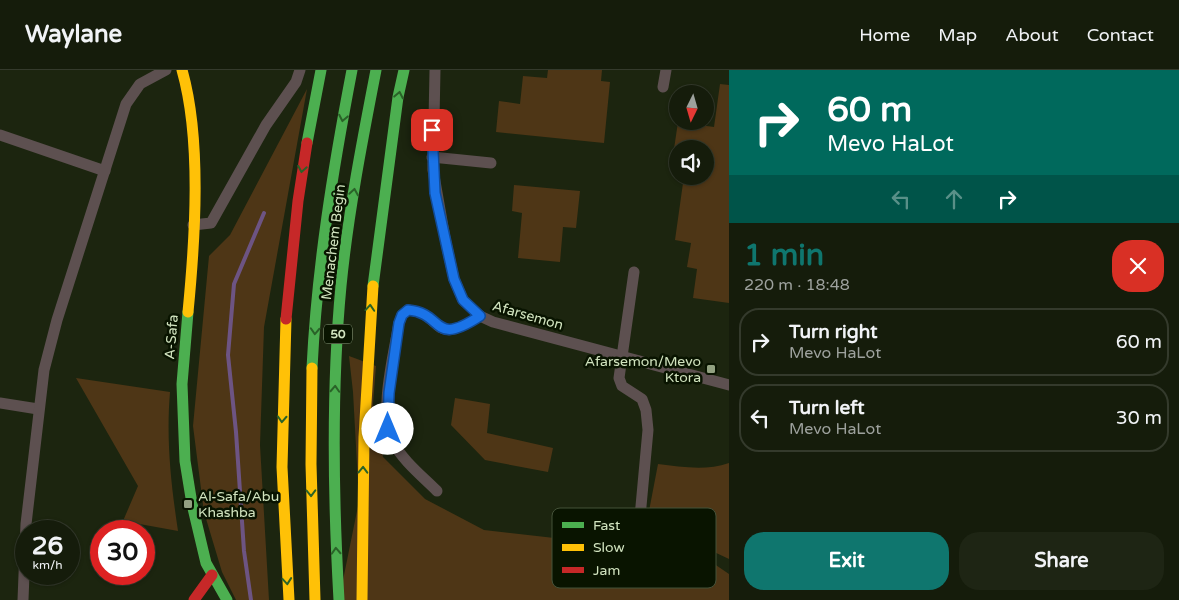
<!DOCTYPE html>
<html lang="en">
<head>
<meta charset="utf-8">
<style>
  body { margin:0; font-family:"Varela Round",sans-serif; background:#1e2514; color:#f1f3f6; height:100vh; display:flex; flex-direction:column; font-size:19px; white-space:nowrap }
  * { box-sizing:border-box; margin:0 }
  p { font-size:16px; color:#9da19d }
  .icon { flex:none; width:28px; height:28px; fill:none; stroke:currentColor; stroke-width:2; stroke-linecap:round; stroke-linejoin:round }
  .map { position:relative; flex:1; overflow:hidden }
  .drawer { display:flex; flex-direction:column; background:#151c0b; width:450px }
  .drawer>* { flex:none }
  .banner { background:#00695c; color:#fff; overflow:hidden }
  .needle { width:32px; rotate:185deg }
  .buttons { position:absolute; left:669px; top:15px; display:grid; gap:10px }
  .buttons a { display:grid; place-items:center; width:45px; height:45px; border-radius:50%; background:#151c0b; box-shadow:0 1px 4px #0004,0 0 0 1px #343a2c; font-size:25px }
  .speed { position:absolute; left:15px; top:450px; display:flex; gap:10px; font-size:25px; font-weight:700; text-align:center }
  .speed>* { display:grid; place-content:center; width:65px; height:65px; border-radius:50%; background:#151c0b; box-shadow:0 1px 4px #0004,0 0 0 1px #343a2c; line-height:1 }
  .speed small { font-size:12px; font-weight:400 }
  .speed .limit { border:8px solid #d22; background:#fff; color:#111 }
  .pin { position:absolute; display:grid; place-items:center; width:42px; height:42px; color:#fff; margin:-21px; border-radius:10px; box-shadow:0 2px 8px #0006 }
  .me { position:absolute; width:55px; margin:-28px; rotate:0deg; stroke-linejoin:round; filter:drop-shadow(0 0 4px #0008) }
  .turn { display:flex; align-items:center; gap:18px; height:105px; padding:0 15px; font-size:22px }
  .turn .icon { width:65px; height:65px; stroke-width:2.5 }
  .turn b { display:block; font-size:35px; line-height:42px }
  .lanes { display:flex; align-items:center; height:48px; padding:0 15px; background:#0003; justify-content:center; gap:25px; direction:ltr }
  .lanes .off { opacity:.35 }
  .round { display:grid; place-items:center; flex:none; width:52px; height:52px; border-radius:20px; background:#1e2514 }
  .overview { display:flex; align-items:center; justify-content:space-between; height:85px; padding:0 15px }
  h1 { font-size:30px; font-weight:800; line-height:38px; color:#0f766e }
  .cta { display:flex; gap:10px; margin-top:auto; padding:10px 15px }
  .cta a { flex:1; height:58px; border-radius:20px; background:#0f766e; color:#fff; font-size:20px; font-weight:800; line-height:58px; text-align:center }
  .cta a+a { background:#1e2514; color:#f1f3f6 }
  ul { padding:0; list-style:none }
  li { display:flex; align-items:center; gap:15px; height:68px; margin:0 10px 8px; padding:0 5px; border:2px solid #343a2c; border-radius:20px }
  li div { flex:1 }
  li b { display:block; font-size:19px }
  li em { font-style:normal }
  header { display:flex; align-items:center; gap:30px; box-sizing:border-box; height:70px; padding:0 25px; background:#151c0b; border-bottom:1px solid #343a2c }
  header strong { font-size:24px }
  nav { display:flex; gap:28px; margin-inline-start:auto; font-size:18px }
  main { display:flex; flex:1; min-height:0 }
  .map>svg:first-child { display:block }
</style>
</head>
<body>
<header>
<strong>Waylane</strong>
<nav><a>Home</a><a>Map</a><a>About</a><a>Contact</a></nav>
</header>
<main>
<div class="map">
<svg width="729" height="530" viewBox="0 0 729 530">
  <rect width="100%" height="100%" fill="#1c250f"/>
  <!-- green -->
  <g fill="#4e3616">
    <polygon points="548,0 602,0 601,11 610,12 604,73 496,62 499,31 520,34 523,6 547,8"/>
    <polygon points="720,14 729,15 729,233 693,228 697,199 687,197 691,173 675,170 684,106 705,106 705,79 678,79 677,100 671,99 678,52 714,57"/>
    <polygon points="307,19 264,257 260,375 269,530 236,530 222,502 204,442 193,356 209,186 230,165"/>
    <polygon points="514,115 580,121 576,158 563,157 560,192 518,188 522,143 512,141"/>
    <polygon points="349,286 376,296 373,334 383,387 425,429 484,460 572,470 648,473 704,487 729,504 729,530 339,530 359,431 353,322"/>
    <path d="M 76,308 L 170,322 C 166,370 171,414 178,461 L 123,451 L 138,416 Z"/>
    <polygon points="455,328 490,334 487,363 553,378 548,402 485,390 451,355"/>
    <path d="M 729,393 L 729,489 L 676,464 L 645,462 L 658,394 C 682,397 706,401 729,393 Z"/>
  </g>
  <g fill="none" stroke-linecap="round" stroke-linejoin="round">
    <!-- stream -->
    <polyline stroke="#6d5483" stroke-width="4" points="251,530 244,481 236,362 228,285 234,214 264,143"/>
    <!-- street -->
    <g stroke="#5d5050" stroke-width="11">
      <polyline points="435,0 433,100 445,168 454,209 463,230 480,246 493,252 729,315"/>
      <polyline points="663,17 666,0"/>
      <polyline points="0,65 105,101"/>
      <polyline points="432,87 491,93"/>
      <polyline points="193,155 211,153 266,55 296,12 300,0"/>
      <polyline points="634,202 619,308 622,316 642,329 646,340 648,360 640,447"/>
      <polyline points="0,333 38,339"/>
      <path d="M 437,421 C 422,406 403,391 393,372 C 378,344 394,284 399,253 L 402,245 L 408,240 C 445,243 429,279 480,246"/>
      <polyline points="23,530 26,454 44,300 57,250 126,34 140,14 166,0"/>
    </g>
    <!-- fast -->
    <g stroke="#4caf50" stroke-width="11">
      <polyline points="307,73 321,0"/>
      <polyline points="373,216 398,27 404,0"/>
      <polyline points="188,242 182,314 185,391 192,434 206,493 227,530"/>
      <path d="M 312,298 C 317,197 333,99 352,0"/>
      <path d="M 339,530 C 333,425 331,321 341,216 C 348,144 362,72 376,0"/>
    </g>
    <!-- slow -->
    <g stroke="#ffc107" stroke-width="11">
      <path d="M 182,0 C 202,70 195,170 188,242"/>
      <polyline points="286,249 282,397 289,530"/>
      <polyline points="312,298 311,394 315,530"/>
      <polyline points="362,530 364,367 373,216"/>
    </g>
    <!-- jam -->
    <g stroke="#c62828" stroke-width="11">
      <polyline points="286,249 298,131 307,73"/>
      <polyline points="194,530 212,505"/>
    </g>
  </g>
  <!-- one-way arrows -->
  <defs><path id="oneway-chevron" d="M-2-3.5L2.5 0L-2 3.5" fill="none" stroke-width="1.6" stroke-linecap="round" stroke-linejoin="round" transform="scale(1.25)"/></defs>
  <g stroke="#2a6228">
    <use href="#oneway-chevron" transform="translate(399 25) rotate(-79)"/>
    <use href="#oneway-chevron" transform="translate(343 48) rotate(101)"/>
    <use href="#oneway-chevron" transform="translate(302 99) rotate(100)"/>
    <use href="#oneway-chevron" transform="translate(354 122) rotate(-81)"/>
    <use href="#oneway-chevron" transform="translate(370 238) rotate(-86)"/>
    <use href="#oneway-chevron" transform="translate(315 261) rotate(93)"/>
    <use href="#oneway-chevron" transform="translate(335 319) rotate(-87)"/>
    <use href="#oneway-chevron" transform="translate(282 349) rotate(93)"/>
    <use href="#oneway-chevron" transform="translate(363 400) rotate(-89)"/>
    <use href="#oneway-chevron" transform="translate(311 423) rotate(89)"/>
    <use href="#oneway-chevron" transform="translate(336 481) rotate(-93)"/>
    <use href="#oneway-chevron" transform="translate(287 511) rotate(85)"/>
  </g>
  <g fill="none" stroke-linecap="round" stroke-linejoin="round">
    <defs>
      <path id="route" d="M 388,359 L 389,323 L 399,253 L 402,245 L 408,240 C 445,243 431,278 480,246 L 463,230 L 454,209 L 435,123 L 432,60"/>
    </defs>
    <!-- route casing -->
    <use href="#route" stroke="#114b97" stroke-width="12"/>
    <!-- route -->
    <use href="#route" stroke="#1a73e8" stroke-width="9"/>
  </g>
  <!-- markers -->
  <g fill="#92a181" stroke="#091400" stroke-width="2">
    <rect x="706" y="294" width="10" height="10" rx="2.5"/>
    <rect x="183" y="429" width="10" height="10" rx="2.5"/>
  </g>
  <g text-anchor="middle" stroke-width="5" stroke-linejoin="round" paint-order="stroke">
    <!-- shield labels -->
    <rect fill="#091400" stroke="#96a686" stroke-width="1" x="324" y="254.5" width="28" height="19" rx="4"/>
    <g font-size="12" font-weight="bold" fill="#d2e4bf">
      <text x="338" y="268">50</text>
    </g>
    <!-- street labels -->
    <g font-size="14" fill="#d2e4bf" stroke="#091400">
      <text transform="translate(333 172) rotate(-83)" y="5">Menachem Begin</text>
      <text transform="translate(528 245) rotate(16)" y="5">Afarsemon</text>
      <text transform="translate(171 267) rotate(-85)" y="5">A-Safa</text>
    </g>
    <!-- poi labels -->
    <g font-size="14" fill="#d2e4bf" stroke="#091400" text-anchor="end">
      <text x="701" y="296">Afarsemon/Mevo<tspan x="701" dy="16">Ktora</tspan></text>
      <text x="198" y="431" text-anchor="start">Al-Safa/Abu<tspan x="198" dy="16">Khashba</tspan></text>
    </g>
  </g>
  <!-- legend -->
  <rect x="552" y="438" width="164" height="80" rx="8" fill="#091400" stroke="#455239" stroke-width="1"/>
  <rect x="562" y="452" width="22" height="6" fill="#4caf50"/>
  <rect x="562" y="474" width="22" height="7" fill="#ffc107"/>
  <rect x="562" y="497" width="22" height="6" fill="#c62828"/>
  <g font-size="14" fill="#d2e4bf">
    <text x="593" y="460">Fast</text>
    <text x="593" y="482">Slow</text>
    <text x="593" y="505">Jam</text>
  </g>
</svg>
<div class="buttons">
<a><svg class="needle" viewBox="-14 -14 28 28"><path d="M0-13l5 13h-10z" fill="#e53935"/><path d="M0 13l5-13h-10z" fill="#9da19d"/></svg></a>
<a><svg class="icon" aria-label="sound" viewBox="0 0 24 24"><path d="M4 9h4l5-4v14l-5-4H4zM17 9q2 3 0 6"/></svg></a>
</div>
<div class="speed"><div>26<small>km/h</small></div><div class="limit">30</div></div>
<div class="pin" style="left:432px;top:60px;background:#d93025"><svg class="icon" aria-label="arrive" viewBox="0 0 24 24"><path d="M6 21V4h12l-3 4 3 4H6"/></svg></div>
<svg class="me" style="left:388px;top:359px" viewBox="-20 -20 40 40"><circle r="19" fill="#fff"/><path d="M0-13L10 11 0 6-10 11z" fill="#1a73e8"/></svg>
</div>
<section class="drawer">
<div class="banner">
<div class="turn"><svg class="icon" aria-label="right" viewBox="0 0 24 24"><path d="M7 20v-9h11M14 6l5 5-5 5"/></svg><div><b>60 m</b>Mevo HaLot</div></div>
<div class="lanes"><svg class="icon off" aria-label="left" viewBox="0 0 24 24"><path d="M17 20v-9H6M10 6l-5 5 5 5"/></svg><svg class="icon off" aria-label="ahead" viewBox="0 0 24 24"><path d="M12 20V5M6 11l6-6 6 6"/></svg><svg class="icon" aria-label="right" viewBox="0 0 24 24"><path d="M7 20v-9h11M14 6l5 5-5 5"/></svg></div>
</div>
<div class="overview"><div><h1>1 min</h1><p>220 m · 18:48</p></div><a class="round" style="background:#d93025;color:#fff"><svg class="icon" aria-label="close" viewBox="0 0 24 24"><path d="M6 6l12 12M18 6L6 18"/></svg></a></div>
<ul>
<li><svg class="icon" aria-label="right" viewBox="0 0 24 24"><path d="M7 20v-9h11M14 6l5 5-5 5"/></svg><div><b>Turn right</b><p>Mevo HaLot</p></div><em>60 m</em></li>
<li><svg class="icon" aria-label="left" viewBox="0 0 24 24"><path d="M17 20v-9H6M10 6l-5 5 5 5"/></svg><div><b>Turn left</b><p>Mevo HaLot</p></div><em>30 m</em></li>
</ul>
<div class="cta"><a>Exit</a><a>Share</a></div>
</section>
</main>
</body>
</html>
